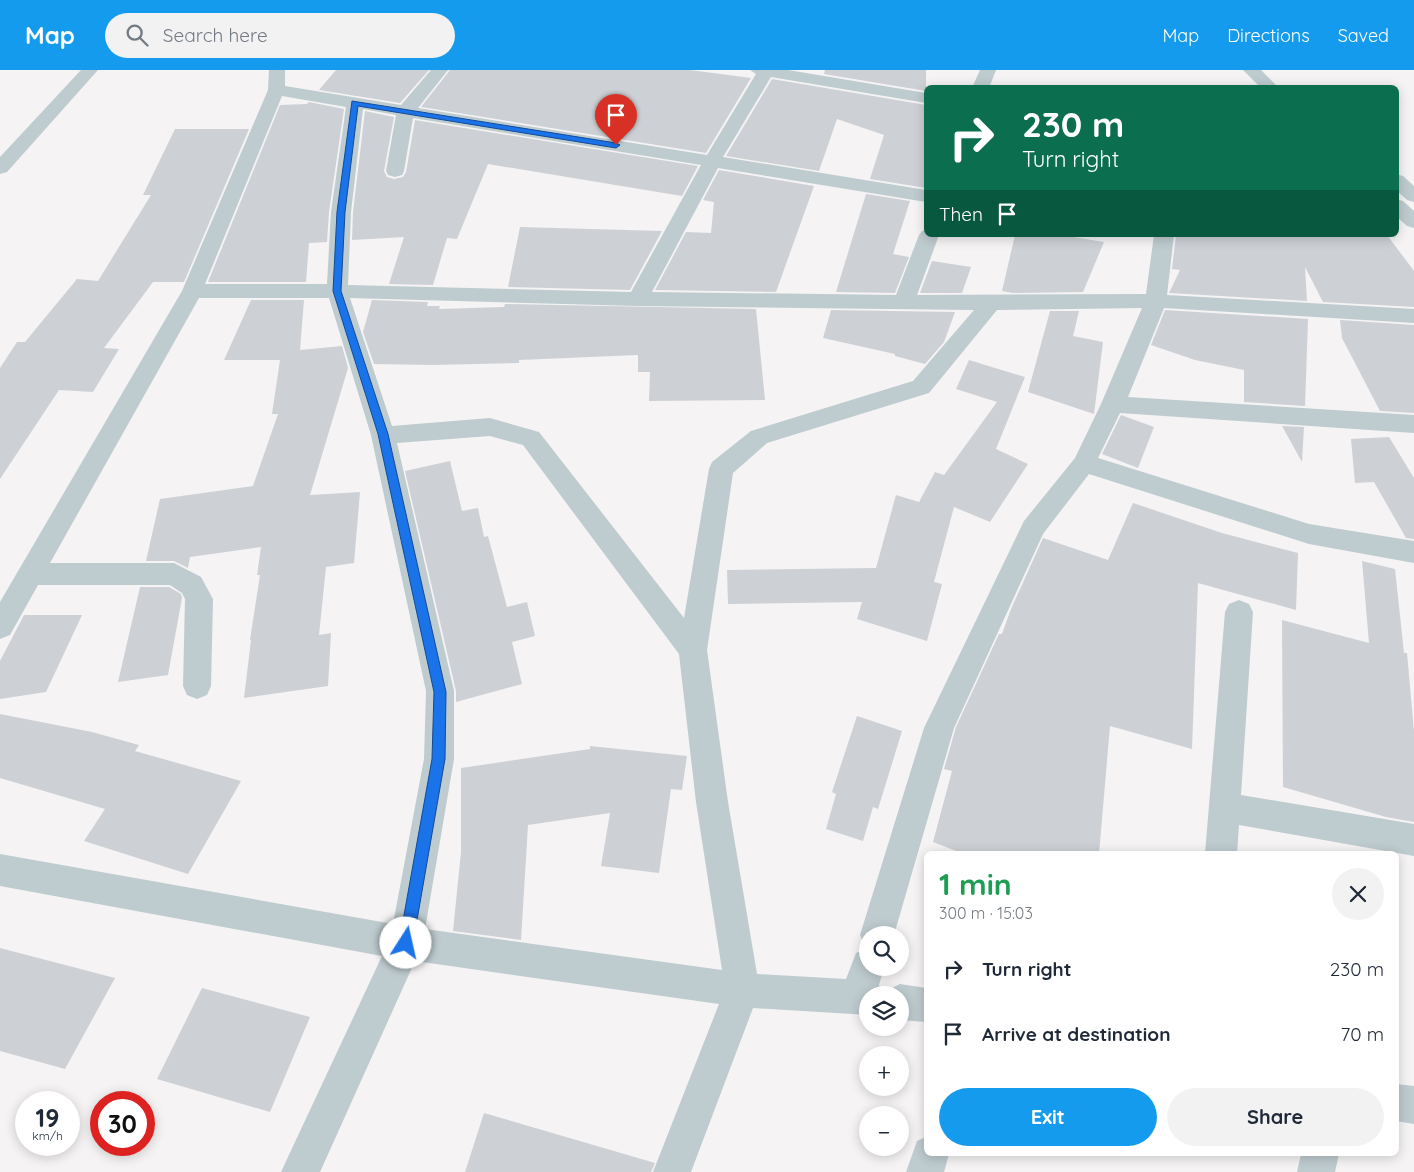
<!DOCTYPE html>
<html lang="en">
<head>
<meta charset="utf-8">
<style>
  body { margin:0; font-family:Quicksand,sans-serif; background:#f2f2f3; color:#1f2937; height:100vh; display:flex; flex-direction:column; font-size:19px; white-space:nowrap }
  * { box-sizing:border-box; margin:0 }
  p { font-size:16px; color:#747a83 }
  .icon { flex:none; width:28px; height:28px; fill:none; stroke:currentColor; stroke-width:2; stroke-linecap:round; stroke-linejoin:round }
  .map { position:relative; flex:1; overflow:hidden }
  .side { position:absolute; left:924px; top:781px; width:475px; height:305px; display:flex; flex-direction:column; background:#fff; border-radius:8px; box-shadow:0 2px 12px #0003 }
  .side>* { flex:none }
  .hud { position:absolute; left:924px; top:15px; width:475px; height:152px; border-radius:8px; box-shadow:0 2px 12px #0003; background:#0b6e4f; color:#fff; overflow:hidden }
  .fabs { position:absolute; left:859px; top:856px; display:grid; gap:10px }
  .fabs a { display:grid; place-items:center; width:50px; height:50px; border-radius:50%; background:#fff; box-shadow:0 2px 12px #0003; font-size:25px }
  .speed { position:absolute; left:15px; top:1021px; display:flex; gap:10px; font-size:25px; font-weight:700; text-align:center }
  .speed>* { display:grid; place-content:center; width:65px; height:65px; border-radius:50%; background:#fff; box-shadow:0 2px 12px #0003; line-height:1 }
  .speed small { font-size:12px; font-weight:400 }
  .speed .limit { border:8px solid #d22; background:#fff; color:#111 }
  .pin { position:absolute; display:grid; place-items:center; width:42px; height:42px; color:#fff; margin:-51px -21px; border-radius:50% 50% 50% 0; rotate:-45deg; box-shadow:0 0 5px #0007 }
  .pin .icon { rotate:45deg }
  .me { position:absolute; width:55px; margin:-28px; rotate:10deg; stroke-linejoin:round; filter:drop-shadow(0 0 4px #0008) }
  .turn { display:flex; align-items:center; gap:18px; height:105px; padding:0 15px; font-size:22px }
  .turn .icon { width:65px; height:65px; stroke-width:2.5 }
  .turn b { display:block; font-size:35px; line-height:42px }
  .then { display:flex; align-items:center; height:48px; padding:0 15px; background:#0003; gap:10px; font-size:19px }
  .round { display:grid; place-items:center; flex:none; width:52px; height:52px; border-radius:26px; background:#f2f2f3 }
  .head { display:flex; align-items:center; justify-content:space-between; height:85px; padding:0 15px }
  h1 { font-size:30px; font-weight:700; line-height:38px; color:#1e9e55 }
  .button { display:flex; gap:10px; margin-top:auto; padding:10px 15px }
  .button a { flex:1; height:58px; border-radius:30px; background:#159bed; color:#fff; font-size:20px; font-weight:700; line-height:58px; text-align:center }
  .button a+a { background:#f2f2f3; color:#1f2937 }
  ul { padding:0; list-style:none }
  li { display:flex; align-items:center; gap:15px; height:65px; padding:0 15px }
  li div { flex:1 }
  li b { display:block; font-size:19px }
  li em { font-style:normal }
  header { display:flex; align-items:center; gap:30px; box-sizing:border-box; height:70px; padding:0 25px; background:#159bed; color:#fff }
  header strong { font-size:24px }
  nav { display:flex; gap:28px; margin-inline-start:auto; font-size:18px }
  .search { width:350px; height:45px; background:#f2f2f3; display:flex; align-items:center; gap:12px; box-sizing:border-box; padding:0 18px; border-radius:28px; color:#747a83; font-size:19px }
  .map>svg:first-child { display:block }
</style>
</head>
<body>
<header>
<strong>Map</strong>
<div class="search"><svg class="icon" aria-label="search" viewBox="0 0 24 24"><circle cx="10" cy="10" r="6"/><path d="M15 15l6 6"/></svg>Search here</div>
<nav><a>Map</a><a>Directions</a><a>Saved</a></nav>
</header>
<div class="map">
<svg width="1414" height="1102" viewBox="0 0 1414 1102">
  <rect width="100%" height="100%" fill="#f5f3f3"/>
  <!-- building -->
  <g fill="#cdd1d5">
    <polygon points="336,0 429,0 400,33 319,20"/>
    <polygon points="450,0 690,0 751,8 706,83 421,37"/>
    <polygon points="825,0 926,0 926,21 824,4"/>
    <polygon points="772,9 926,35 926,118 870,109 884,65 837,49 819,101 726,86"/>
    <polygon points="309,32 344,39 329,142 327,172 309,173 306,212 208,212 280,35 307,34"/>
    <polygon points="365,41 394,47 384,101 387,107 394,109 403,107 406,102 415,50 698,96 682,126 488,94 457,169 447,168 433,215 389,214 404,167 352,170 353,142"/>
    <polygon points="175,59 249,59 184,212 153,212 104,278 119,279 93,322 59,320 0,409 0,298 17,272 25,272 77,209 98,211 151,125 143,125"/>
    <polygon points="719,100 814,116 776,222 655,220 686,162 711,163 714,132 703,130"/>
    <polygon points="866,124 910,131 893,184 909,187 895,223 836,222"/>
    <polygon points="520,157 662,161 630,220 508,217"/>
    <polygon points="1015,165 1061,165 1104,172 1083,222 1013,223 1002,221"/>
    <polygon points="1176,165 1387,165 1414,201 1414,237 1323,232 1305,197 1307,231 1169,223 1180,200 1172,199"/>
    <polygon points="932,191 971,197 962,223 920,223"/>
    <polygon points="251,230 304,230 300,280 342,276 348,298 310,425 360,422 354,493 326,497 319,565 331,563 328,616 244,628 251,570 250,570 260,505 257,505 261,477 190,487 188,498 174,491 146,491 160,429 253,416 278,344 272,344 280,290 224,290"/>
    <polygon points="372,230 428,232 427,236 440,236 439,239 504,237 505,234 756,239 765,330 649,331 650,302 638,302 638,285 519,290 519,293 431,295 374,294 363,262"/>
    <polygon points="831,240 955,242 944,272 925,294 895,286 895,284 823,268"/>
    <polygon points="1165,240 1308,249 1305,336 1244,332 1244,300 1195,290 1151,275"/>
    <polygon points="1050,241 1079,241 1073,266 1103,272 1094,344 1028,322"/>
    <polygon points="1340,250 1414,255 1414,343 1380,341 1342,268"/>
    <polygon points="969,290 1025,307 996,379 1028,394 990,452 954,437 934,512 942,514 927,571 857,549 862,532 728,534 727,500 876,498 896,425 919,432 935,402 944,405 997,332 956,319"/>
    <polygon points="1121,345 1154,357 1138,398 1102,384"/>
    <polygon points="1282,356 1304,357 1302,392"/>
    <polygon points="1389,367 1414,408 1414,469 1406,468 1374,412 1355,413 1351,369"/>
    <polygon points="450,391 462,441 478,438 484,467 488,466 507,537 527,532 535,566 512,572 522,614 456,632 456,621 405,401"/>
    <polygon points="1133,433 1222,463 1298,483 1296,540 1198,513 1192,679 1110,656 1099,784 964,784 933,772 952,701 944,699 956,657 999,564 1002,564 1011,539 1043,468 1108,490"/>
    <polygon points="1362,491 1395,499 1404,583 1407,583 1414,661 1414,752 1386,747 1283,717 1282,550 1369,573"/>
    <polygon points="140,517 169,517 181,524 182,528 168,605 118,612"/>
    <polygon points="24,545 82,545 46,622 0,629 0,591"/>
    <polygon points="0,644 92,662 139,675 135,681 241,711 188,804 84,771 105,739 0,708"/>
    <polygon points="857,646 902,661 878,739 873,737 863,771 826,759 836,724 832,722"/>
    <polygon points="590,676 687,686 682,720 671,719 659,803 601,796 610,743 528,755 521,870 453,861 461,782 461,698 590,679"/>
    <polygon points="0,878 115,908 65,999 0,981"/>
    <polygon points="202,918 310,947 270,1042 157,1009"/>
    <polygon points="484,1043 655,1093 651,1102 465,1102"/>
  </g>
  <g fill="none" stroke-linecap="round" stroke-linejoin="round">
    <!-- minor -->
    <g fill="#becbcf" fill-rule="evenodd">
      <polygon points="81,0 98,0 7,102 0,104 0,87"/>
      <path d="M 269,0 L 285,0 L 285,16 L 401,35 L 431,0 L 448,0 L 418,38 L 707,85 L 756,4 L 750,0 L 788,0 L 926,23 L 926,33 L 771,7 L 723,87 L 926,120 L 926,132 L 718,98 L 652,222 L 896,225 L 919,165 L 922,161 L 926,160 L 926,165 L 939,165 L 917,225 L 1146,224 L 1154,165 L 1174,165 L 1167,225 L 1414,239 L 1414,253 L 1164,238 L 1128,327 L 1414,345 L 1414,363 L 1120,343 L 1098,388 L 1309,454 L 1414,471 L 1414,493 L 1309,474 L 1089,404 L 1043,464 L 954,658 L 894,865 L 868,865 L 868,878 L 865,877 L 860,865 L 924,658 L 1024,451 L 1075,388 L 1101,334 L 1142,238 L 997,240 L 929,323 L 767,373 L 733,403 L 707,580 L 728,732 L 757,904 L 846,909 L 856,883 L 868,878 L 868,898 L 884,898 L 879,915 L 884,925 L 868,925 L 868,945 L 753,938 L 691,1102 L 653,1102 L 719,934 L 415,891 L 320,1102 L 281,1102 L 382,886 L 0,816 L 0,784 L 393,854 L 424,689 L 426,621 L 371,365 L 329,228 L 199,228 L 50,493 L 174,493 L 201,507 L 213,529 L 211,616 L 207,625 L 197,629 L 187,625 L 183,616 L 185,529 L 182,523 L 170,515 L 38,515 L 10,565 L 0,569 L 0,532 L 182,221 L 268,20 ZM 282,26 L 346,37 L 331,142 L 327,214 L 205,214 ZM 363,39 L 396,45 L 386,101 L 388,105 L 395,107 L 402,105 L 404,101 L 413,48 L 701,95 L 631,222 L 348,215 L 351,142 ZM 350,228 L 638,236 L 974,240 L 913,311 L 751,361 L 712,392 L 709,399 L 684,548 L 539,362 L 490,348 L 392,356 ZM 490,366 L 523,375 L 679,584 L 696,732 L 722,900 L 425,859 L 454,689 L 454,621 L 397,373 Z"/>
      <polygon points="980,0 996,0 989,18 972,18"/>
      <polygon points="1243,0 1261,0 1279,18 1261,18"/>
      <polygon points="1396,104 1403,106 1414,116 1414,132 1407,130 1396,120"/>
      <polygon points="1396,129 1403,131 1414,141 1414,158 1407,156 1396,146"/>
      <polygon points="1239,530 1249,534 1253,542 1241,725 1414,754 1414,786 1239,755 1237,784 1205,784 1225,542 1229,534"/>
      <polygon points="900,914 926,918 926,952 900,950 900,925 885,925 888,920"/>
      <polygon points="1396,1014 1414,1016 1414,1054 1396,1051"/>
      <polygon points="926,1067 926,1084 949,1084 944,1102 906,1102 917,1071"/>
      <polygon points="1301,1084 1339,1084 1335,1102 1297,1102"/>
    </g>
  </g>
  <!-- route -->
  <polygon fill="#1a73e8" stroke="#114b97" points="352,31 616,73 620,75 616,78 358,36 345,142 341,221 388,364 446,622 445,689 413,873 411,878 406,880 401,878 399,873 432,689 434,622 378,364 333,221 337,142"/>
</svg>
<div class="fabs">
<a><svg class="icon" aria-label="search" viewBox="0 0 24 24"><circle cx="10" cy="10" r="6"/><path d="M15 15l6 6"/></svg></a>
<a><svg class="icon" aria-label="layers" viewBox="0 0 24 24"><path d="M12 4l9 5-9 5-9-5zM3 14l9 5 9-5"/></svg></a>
<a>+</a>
<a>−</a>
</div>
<div class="speed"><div>19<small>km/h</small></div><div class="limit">30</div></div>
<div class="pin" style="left:616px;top:75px;background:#d93025"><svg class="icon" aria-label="arrive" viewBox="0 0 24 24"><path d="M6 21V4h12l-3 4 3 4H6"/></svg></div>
<svg class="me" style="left:406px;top:873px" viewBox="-20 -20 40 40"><circle r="19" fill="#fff"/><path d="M0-13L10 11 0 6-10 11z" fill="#1a73e8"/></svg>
<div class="hud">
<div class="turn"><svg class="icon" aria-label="right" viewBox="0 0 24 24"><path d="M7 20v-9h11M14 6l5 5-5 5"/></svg><div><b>230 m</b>Turn right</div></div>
<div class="then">Then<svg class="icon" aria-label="arrive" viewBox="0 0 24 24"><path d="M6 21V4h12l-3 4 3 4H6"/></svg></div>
</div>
<section class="side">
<div class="head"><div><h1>1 min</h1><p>300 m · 15:03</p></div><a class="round"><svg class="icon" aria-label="close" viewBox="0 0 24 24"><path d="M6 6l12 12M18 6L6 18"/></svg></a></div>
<ul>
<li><svg class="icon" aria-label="right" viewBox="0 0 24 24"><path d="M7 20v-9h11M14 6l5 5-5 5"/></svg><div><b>Turn right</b></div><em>230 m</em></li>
<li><svg class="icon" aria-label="arrive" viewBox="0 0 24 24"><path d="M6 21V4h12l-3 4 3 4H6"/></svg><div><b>Arrive at destination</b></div><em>70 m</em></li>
</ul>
<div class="button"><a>Exit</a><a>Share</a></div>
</section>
</div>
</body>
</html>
